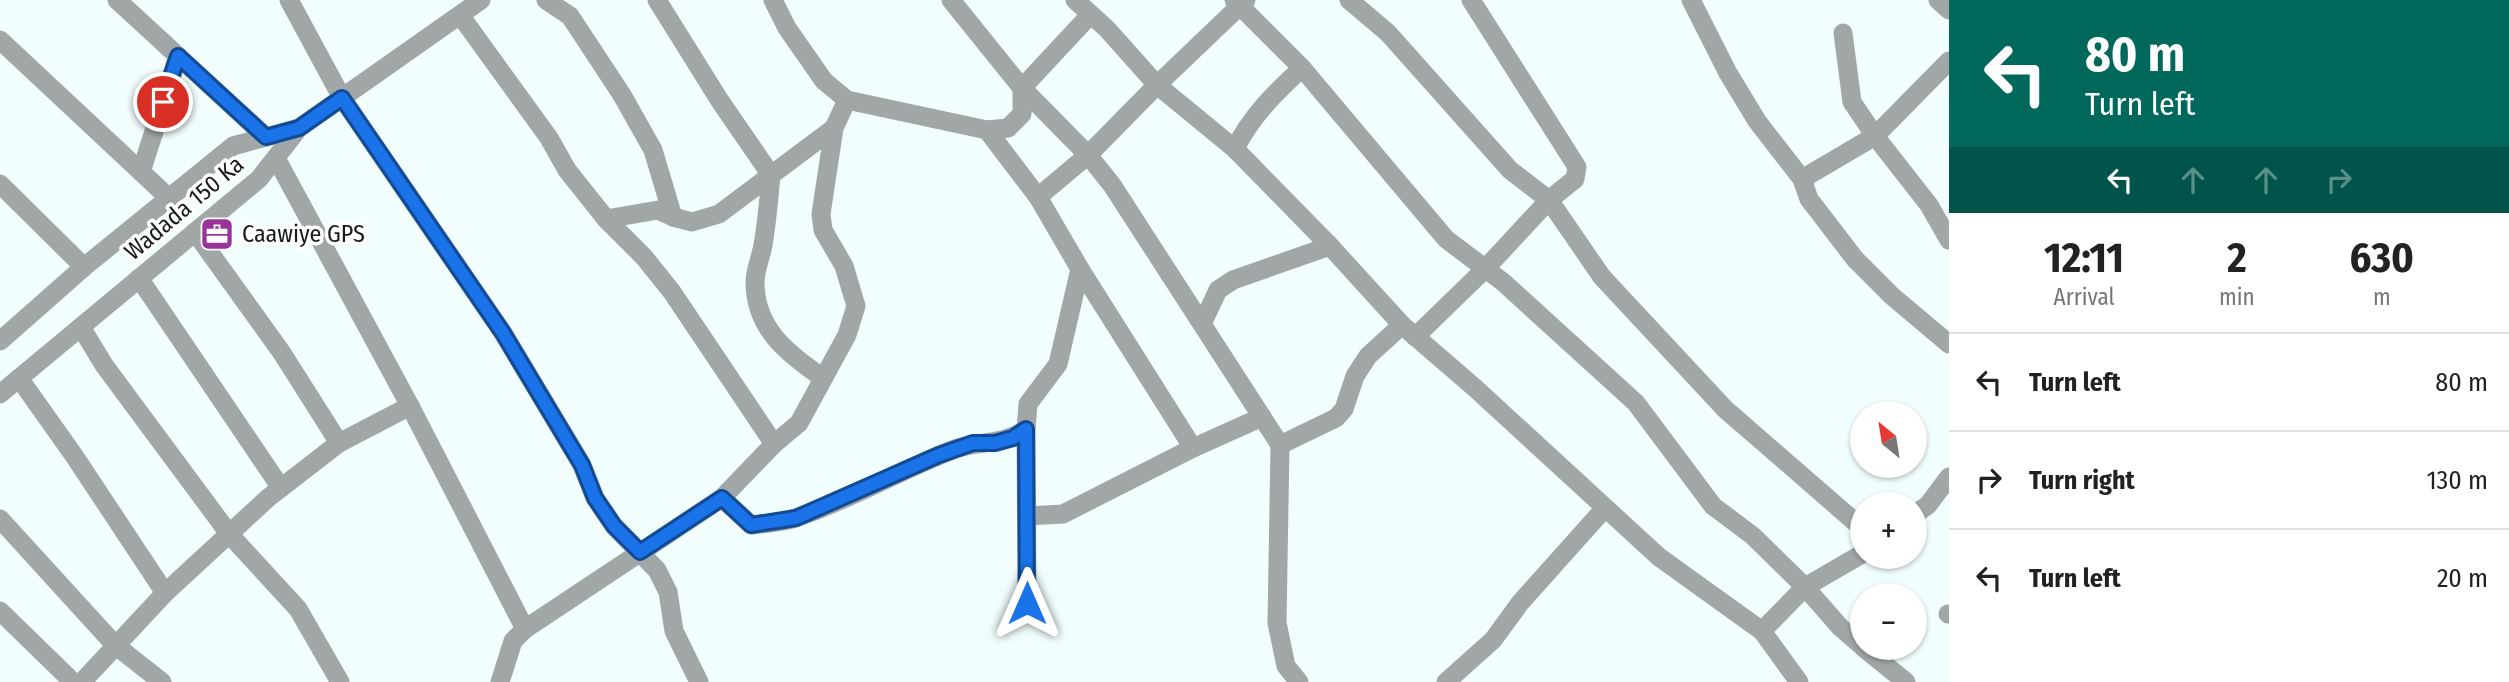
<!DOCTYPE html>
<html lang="en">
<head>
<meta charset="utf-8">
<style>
  body { margin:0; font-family:"Fira Sans Condensed",sans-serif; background:#f2f2f2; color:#222; height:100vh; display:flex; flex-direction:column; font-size:26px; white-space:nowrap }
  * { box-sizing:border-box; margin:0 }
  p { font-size:23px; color:#767676 }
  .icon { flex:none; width:38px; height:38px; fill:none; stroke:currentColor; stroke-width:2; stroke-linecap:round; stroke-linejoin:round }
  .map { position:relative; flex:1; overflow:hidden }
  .details { display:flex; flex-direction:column; background:#fff; width:560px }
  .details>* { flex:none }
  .guide { background:#00695c; color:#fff; overflow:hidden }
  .needle { width:46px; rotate:330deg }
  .buttons { position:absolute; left:1850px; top:401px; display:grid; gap:14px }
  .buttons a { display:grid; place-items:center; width:77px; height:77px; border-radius:50%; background:#fff; box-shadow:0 2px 5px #0004; font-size:35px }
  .pin { position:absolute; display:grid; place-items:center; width:60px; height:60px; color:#fff; margin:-30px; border:4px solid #fff; border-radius:50%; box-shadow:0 2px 7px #0007 }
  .me { position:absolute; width:77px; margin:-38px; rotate:0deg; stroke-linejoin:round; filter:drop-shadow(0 0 5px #0008) }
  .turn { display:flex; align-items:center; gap:24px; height:147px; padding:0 21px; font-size:32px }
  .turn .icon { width:91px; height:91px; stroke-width:2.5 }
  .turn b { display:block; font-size:49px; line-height:60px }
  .lanes { display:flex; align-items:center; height:66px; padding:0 21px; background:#0003; justify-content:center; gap:35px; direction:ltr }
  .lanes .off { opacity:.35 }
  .eta { display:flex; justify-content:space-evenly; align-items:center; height:119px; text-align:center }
  .eta b { font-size:42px; font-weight:700; line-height:49px }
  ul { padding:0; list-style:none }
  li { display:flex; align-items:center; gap:21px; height:98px; padding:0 21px; border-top:2px solid #e0e0e0 }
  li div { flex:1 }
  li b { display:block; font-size:26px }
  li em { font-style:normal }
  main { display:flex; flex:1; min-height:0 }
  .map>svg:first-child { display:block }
</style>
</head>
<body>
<main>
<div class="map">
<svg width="1949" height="682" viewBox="0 0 1949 682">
  <rect width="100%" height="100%" fill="#f1fefd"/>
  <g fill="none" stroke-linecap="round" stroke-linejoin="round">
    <!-- minor -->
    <g stroke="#a0a7a6" stroke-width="19">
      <polyline points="117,0 266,137"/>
      <polyline points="289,0 342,98 503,333 582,465 595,498 614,526 657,570 668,592 674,631 699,682"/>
      <polyline points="546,0 570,16 622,95 653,150 673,217"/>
      <path d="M 657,0 L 720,101 L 771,175 C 769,198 767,222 763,245 C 761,257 755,270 755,282 C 755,329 788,354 823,378"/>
      <polyline points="773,0 787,28 824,81 847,100 987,130 1008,128 1022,114 1022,88 1090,15"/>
      <polyline points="951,0 1022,88 1088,155 1112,185 1280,445"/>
      <polyline points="1075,0 1107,29 1157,85 1235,149 1330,246 1402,325 1475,388 1659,557 1762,631 1799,682"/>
      <polyline points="1234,0 1302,68 1446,239 1503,282 1636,403 1713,506 1753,536 1805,587 1840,627 1862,646"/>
      <polyline points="1349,0 1388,33 1510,170 1549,200 1602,277 1725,409 1862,528"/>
      <polyline points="1691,0 1728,73 1757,121 1802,179 1809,199 1855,259 1892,296 1949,344"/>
      <polyline points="1938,0 1949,10"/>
      <polyline points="460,15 549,138 567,170 606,219 644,257 672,292 774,444"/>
      <polyline points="1843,33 1852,102 1875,136 1929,205 1949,240"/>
      <polyline points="0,40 169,198"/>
      <polyline points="987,130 1038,197 1080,269 1193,448"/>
      <path d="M 1235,149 C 1251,116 1276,92 1302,68"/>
      <polyline points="276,158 410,406 525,629 513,641 500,682"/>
      <polyline points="141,172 178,56"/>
      <polyline points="1802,179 1875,136 1949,61"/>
      <polyline points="0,184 84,267"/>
      <polyline points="1038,197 1088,155 1157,85 1246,0"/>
      <polyline points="606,219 658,210 673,217 692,222 719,214 834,128"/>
      <polyline points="195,232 282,353 339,443"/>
      <polyline points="139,278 281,488"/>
      <polyline points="1202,324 1218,290 1233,280 1330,246"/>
      <polyline points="81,327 104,365 230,535 298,609 340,682"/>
      <polyline points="1415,337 1485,269 1549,200 1575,179 1577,167 1471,0"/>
      <polyline points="0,341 84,267 233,146 299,128"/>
      <polyline points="19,378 75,457 165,593"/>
      <polyline points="0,394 259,179 299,128 481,0"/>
      <polyline points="1026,429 1027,603"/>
      <path d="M 722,498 L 751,525 C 766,523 784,523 798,517 C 852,499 902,469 955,449 C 980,440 1003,446 1026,429 L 1028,404 L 1058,364 L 1080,269"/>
      <polyline points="1914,515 1928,505 1949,477"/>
      <polyline points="1027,516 1063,514 1193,448 1262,417"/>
      <polyline points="0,519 115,645 162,682"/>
      <polyline points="0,611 73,682"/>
      <polyline points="1948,614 1949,614"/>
      <polyline points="525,629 722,498 774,444 799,423 847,335 856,306 844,266 823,230 821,214 834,128 847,100"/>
      <polyline points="1762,631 1805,587 1862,554"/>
      <polyline points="1864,648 1906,682"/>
      <polyline points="82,682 165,593 268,498 339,443 410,406"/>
      <polyline points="1299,682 1286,666 1277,623 1280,445 1336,418 1344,409 1355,376 1368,356 1402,325"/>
      <polyline points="1446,682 1493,640 1520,603 1605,508"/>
    </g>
  </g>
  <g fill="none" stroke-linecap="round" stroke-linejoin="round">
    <defs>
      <polyline id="route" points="163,102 178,56 266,137 299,128 342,98 503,333 582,465 595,498 614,526 640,552 722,498 751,525 796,518 939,455 973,443 995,443 1013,438 1026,429 1027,603"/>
    </defs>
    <!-- route casing -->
    <use href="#route" stroke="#114b97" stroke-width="18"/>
    <!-- route -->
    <use href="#route" stroke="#1a73e8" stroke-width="12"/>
  </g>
  <!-- icons -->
  <defs>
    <symbol id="office-square" viewBox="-11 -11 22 22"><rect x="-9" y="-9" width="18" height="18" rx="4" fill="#973399" stroke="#fff"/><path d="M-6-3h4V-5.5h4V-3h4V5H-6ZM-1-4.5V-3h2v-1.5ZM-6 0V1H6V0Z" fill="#fff"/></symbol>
  </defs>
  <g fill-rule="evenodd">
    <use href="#office-square" x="198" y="215" width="38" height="38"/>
  </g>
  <g text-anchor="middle" stroke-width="7" stroke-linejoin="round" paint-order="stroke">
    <!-- street labels -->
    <g font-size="24" fill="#171d1c" stroke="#fff">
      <text transform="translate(184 208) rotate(-40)" y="8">Wadada 150 Ka</text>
    </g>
    <!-- poi labels -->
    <g font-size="24" fill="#171d1c" stroke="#fff" text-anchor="start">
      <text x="242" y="242">Caawiye GPS</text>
    </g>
  </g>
</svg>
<div class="buttons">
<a><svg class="needle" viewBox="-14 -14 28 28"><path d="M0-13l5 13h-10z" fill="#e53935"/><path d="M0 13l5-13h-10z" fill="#767676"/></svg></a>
<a>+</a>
<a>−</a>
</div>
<div class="pin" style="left:163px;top:102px;background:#d93025"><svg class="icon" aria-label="arrive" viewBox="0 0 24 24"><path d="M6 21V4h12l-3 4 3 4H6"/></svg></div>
<svg class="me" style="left:1027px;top:603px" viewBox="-20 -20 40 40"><path d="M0-17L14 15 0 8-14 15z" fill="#1a73e8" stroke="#fff" stroke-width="4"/></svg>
</div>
<section class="details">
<div class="guide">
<div class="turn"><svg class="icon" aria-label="left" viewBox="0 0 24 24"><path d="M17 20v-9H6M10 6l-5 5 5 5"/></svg><div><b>80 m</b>Turn left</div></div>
<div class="lanes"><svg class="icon" aria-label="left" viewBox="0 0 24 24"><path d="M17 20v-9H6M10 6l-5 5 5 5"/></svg><svg class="icon off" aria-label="ahead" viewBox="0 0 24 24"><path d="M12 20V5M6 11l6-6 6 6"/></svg><svg class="icon off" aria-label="ahead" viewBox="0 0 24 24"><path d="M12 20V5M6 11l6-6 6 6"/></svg><svg class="icon off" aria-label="right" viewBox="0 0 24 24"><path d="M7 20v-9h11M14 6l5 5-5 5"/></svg></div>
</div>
<div class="eta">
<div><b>12:11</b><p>Arrival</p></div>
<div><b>2</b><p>min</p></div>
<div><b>630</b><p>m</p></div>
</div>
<ul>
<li><svg class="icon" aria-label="left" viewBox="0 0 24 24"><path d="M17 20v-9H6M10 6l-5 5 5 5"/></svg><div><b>Turn left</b></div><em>80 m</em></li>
<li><svg class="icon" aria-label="right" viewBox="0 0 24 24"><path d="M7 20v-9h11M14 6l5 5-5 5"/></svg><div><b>Turn right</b></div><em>130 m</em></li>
<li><svg class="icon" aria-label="left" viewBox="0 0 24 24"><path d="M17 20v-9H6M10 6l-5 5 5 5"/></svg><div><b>Turn left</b></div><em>20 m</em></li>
</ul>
</section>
</main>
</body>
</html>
